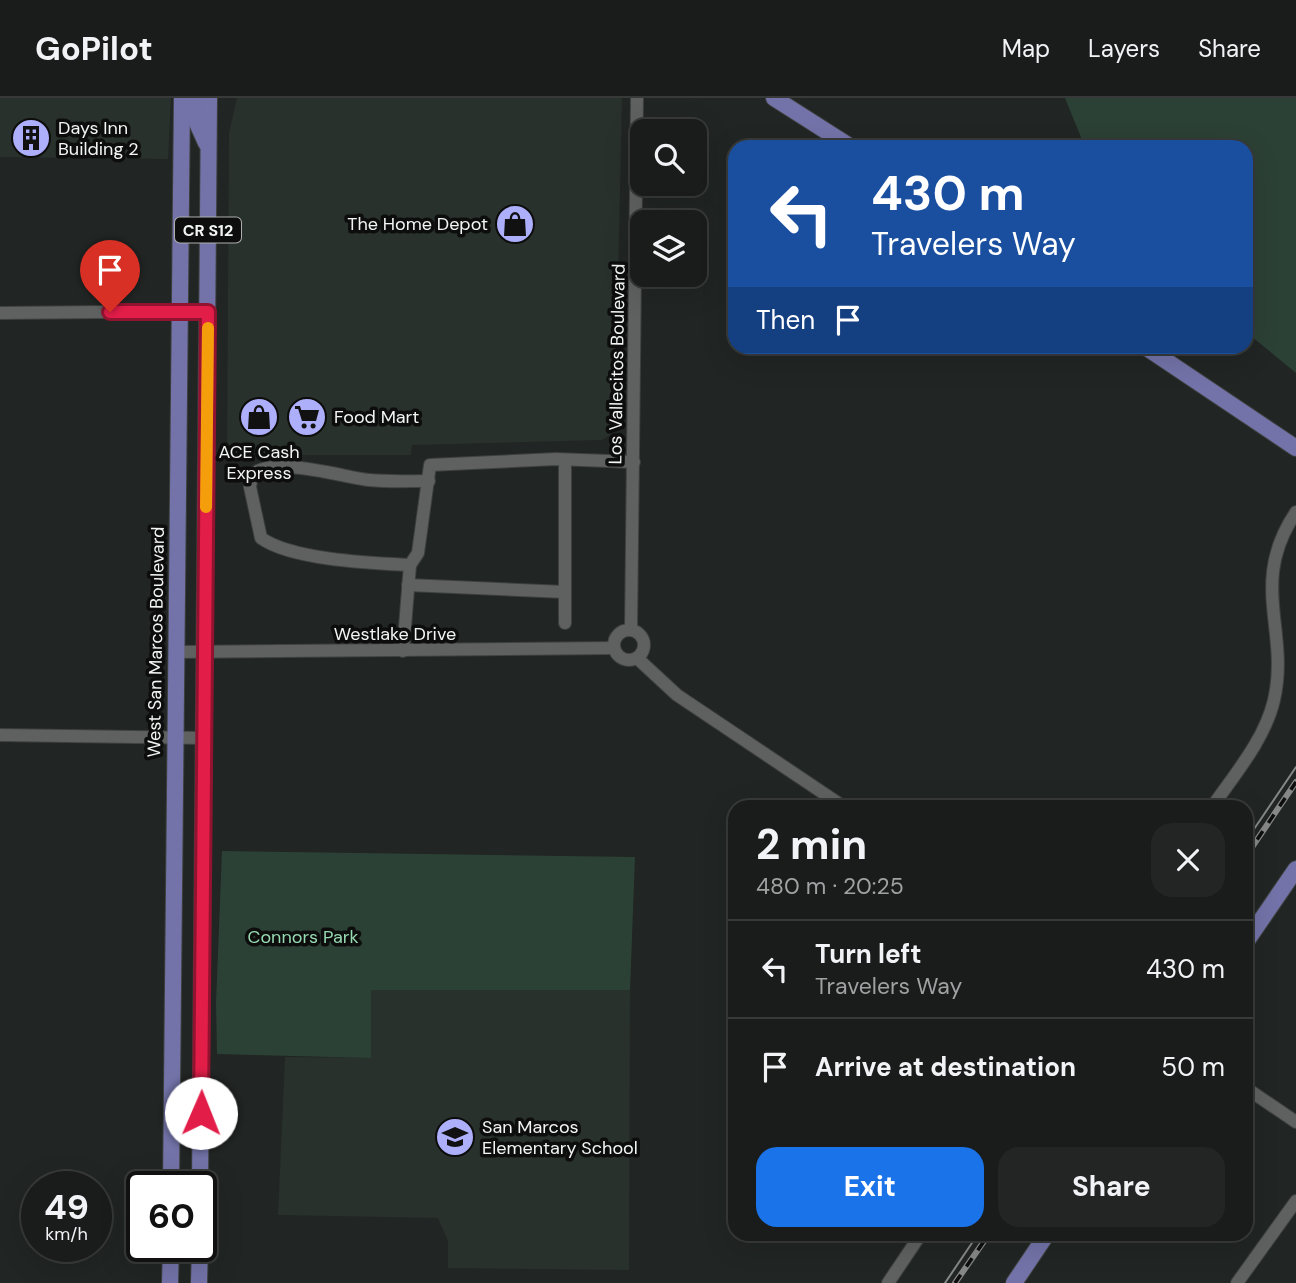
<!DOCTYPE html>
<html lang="en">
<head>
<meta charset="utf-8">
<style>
  body { margin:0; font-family:"DM Sans",sans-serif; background:#222523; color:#f1f3f6; height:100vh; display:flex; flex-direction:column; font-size:26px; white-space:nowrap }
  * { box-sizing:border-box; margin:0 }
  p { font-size:23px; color:#9fa1a2 }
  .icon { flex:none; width:38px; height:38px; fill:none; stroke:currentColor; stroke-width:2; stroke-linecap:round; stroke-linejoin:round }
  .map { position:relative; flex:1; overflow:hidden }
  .panel { position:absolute; left:728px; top:702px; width:525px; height:441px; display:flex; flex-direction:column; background:#191c1a; border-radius:21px; box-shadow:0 7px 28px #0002,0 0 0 2px #373a39 }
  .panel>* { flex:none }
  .top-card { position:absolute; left:728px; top:42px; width:525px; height:214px; border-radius:21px; box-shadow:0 7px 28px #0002,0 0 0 2px #373a39; background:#1a4fa0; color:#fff; overflow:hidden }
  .tools { position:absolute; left:630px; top:21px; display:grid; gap:14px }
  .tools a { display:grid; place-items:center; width:77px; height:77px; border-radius:14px; background:#191c1a; box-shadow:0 7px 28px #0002,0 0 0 2px #373a39; font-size:35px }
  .speed { position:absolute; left:21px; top:1073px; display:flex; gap:14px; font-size:35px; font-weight:700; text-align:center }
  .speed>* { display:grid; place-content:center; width:91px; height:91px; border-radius:50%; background:#191c1a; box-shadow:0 7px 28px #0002,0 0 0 2px #373a39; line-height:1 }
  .speed small { font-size:18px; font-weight:400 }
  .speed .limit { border:4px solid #111; border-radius:10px; background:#fff; color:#111 }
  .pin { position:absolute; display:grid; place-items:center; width:60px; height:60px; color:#fff; margin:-72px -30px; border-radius:50% 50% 50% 0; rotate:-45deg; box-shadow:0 0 7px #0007 }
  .pin .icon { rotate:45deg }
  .me { position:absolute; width:77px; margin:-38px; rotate:1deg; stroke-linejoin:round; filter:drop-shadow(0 0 5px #0008) }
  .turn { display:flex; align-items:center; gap:24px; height:147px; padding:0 28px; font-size:32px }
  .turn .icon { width:91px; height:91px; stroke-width:2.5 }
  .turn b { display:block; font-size:49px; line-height:60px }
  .then { display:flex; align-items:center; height:66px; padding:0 28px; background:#0003; gap:14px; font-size:26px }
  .round { display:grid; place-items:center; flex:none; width:74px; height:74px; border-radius:21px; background:#222523 }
  .overview { display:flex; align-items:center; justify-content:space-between; height:119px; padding:0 28px }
  h1 { font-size:42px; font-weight:700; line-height:52px }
  .action { display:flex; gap:14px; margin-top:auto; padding:14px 28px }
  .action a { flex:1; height:80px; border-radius:21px; background:#1a73e8; color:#fff; font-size:28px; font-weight:700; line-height:80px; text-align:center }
  .action a+a { background:#222523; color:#f1f3f6 }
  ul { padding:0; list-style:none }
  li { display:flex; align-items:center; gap:21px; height:98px; padding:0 28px; border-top:2px solid #373a39 }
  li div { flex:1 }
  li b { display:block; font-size:26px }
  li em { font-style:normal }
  header { display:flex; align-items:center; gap:42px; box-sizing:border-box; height:98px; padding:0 35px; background:#191c1a; border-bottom:2px solid #373a39 }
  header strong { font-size:33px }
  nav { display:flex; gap:38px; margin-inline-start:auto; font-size:24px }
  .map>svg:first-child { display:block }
</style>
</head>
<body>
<header>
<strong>GoPilot</strong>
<nav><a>Map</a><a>Layers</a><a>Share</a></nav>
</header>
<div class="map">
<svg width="1296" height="1185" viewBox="0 0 1296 1185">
  <rect width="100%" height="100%" fill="#212523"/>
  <!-- built -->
  <g fill="#29312c">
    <polygon points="0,0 171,0 168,61 0,59"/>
    <polygon points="237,0 622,0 615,328 610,337 602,342 412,347 411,357 227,357 229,35"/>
    <polygon points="370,892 630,892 629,1172 448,1170 448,1143 438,1120 278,1117 285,959 371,960"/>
  </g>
  <!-- green -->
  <g fill="#2c4135">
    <polygon points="1065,0 1296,0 1296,275 1246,234 1246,49 1085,49"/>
    <polygon points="222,753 635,759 630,892 371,892 371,960 217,956 216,905"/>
  </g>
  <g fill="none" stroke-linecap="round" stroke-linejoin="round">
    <defs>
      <g id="minor">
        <polyline points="0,215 208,213"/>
        <path d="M 410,467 C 371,465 292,462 261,440 L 250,389 L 252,377 C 270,357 343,379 369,382 C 389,384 409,383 429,383"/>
        <polyline points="408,487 565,494"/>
        <polyline points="565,525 565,362"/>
        <circle cx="629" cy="547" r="15"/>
        <polyline points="631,532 637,0"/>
        <polyline points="403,553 410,467 418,455 430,367 556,361 634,364"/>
        <polyline points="175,554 614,550"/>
        <polyline points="637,560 677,597 844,709"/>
        <polyline points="0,637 203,640"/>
        <path d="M 1212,709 C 1235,676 1265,641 1274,602 C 1290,532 1248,485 1296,414"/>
        <polyline points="1246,990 1296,1024"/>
        <polyline points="888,1185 921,1136"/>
        <polyline points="1237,1185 1296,1103"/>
      </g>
      <g id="major">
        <polyline points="192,0 196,8 197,25 206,45"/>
        <polyline points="774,0 851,49"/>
        <polyline points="1144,248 1296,350"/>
        <polyline points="1246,844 1296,771"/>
        <polyline points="171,1088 182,0"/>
        <polyline points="200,1088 209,0"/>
        <polyline points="170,1185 171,1148"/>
        <polyline points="199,1185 200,1148"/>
        <polyline points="1014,1185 1047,1136"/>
      </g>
    </defs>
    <!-- minor casing -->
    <use href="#minor" stroke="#3e413f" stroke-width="14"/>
    <!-- major casing -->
    <use href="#major" stroke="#3e413f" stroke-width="18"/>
    <!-- minor -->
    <use href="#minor" stroke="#5e615f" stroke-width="12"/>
    <!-- major -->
    <use href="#major" stroke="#7373a9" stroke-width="16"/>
    <!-- tram -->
    <g stroke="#858886" stroke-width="2">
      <polyline points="1246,743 1296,669"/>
      <polyline points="945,1185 978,1136"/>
    </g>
    <defs>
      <g id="rail">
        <polyline points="1246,758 1296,684"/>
        <polyline points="955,1185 989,1136"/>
      </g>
    </defs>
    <!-- rail casing -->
    <use href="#rail" stroke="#858886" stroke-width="6"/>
    <!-- rail -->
    <use href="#rail" stroke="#0c0d0c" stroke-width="3.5" stroke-dasharray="10" stroke-linecap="butt"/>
  </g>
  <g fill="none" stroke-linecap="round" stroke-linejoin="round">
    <defs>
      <polyline id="route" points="110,214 208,214 201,1015"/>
    </defs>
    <!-- route casing -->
    <use href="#route" stroke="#92132f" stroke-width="18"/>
    <!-- route -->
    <use href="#route" stroke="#e11d48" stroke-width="12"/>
    <!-- slow -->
    <polyline stroke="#f59e0b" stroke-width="12" points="206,409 208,230"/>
  </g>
  <!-- icons -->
  <defs>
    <symbol id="building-disc" viewBox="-11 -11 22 22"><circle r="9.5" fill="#adaffb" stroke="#0c0d0c"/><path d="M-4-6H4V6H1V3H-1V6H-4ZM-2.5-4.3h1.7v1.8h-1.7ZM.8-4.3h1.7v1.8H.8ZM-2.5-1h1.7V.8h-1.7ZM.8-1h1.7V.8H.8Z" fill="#111"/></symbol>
    <symbol id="shop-disc" viewBox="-11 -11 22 22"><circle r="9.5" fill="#adaffb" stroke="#0c0d0c"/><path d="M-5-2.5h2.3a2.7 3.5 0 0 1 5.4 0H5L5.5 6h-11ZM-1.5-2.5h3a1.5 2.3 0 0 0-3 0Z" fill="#111"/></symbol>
    <symbol id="supermarket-disc" viewBox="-11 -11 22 22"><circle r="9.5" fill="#adaffb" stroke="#0c0d0c"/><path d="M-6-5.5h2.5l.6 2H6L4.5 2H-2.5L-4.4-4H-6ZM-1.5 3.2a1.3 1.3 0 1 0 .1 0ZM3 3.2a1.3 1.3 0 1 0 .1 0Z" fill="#111"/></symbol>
    <symbol id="school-disc" viewBox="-11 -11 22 22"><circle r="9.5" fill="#adaffb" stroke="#0c0d0c"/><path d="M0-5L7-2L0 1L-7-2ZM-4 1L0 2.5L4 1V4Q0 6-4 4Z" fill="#111"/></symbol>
  </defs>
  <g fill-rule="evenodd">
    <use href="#building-disc" x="9" y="18" width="44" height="44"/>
    <use href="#shop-disc" x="493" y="104" width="44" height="44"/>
    <use href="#shop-disc" x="237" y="297" width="44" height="44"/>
    <use href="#supermarket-disc" x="285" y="297" width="44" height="44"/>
    <use href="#school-disc" x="433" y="1017" width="44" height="44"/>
  </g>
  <g text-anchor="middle" stroke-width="7" stroke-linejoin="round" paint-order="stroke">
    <!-- shield labels -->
    <rect fill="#0c0d0c" stroke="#adafae" stroke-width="2" x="175" y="119.5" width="66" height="25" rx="5"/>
    <g font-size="16" font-weight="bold" fill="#f2f5f3">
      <text x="208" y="138">CR S12</text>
    </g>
    <!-- poi labels -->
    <g font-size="18" fill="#f2f5f3" stroke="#0c0d0c" text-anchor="start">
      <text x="58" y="36">Days Inn<tspan x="58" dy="21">Building 2</tspan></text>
      <text x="488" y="132" text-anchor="end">The Home Depot</text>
      <text x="334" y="325">Food Mart</text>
      <text x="259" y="360" text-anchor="middle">ACE Cash<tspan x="259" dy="21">Express</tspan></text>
      <text x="482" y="1035">San Marcos<tspan x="482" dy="21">Elementary School</tspan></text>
    </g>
    <!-- street labels -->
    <g font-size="18" fill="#f2f5f3" stroke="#0c0d0c">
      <text transform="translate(617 266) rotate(-89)" y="6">Los Vallecitos Boulevard</text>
      <text x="395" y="542">Westlake Drive</text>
      <text transform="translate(156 544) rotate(-89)" y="6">West San Marcos Boulevard</text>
    </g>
    <!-- park labels -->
    <g font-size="18" fill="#97dbb3" stroke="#0c0d0c">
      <text x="303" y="845">Connors Park</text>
    </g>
  </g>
</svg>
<div class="tools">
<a><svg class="icon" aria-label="search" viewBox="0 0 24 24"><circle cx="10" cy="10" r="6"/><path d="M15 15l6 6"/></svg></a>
<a><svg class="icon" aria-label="layers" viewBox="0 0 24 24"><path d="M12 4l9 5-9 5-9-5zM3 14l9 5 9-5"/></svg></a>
</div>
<div class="speed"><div>49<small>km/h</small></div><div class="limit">60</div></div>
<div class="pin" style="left:110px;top:214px;background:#d93025"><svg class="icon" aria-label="arrive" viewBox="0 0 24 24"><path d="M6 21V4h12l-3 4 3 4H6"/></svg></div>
<svg class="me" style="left:201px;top:1015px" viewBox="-20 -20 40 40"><circle r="19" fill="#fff"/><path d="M0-13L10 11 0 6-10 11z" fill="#e11d48"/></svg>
<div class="top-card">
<div class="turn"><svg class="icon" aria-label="left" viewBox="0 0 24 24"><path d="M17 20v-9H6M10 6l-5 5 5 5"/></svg><div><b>430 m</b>Travelers Way</div></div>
<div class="then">Then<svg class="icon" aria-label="arrive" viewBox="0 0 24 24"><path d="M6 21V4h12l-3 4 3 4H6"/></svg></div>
</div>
<section class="panel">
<div class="overview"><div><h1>2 min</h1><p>480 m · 20:25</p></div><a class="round"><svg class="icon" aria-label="close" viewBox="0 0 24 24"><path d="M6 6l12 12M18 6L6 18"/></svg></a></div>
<ul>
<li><svg class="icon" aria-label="left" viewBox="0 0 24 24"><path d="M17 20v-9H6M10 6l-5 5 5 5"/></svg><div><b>Turn left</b><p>Travelers Way</p></div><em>430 m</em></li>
<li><svg class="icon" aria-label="arrive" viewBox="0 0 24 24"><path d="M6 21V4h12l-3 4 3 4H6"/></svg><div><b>Arrive at destination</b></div><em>50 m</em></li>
</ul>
<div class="action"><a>Exit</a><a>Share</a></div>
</section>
</div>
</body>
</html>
